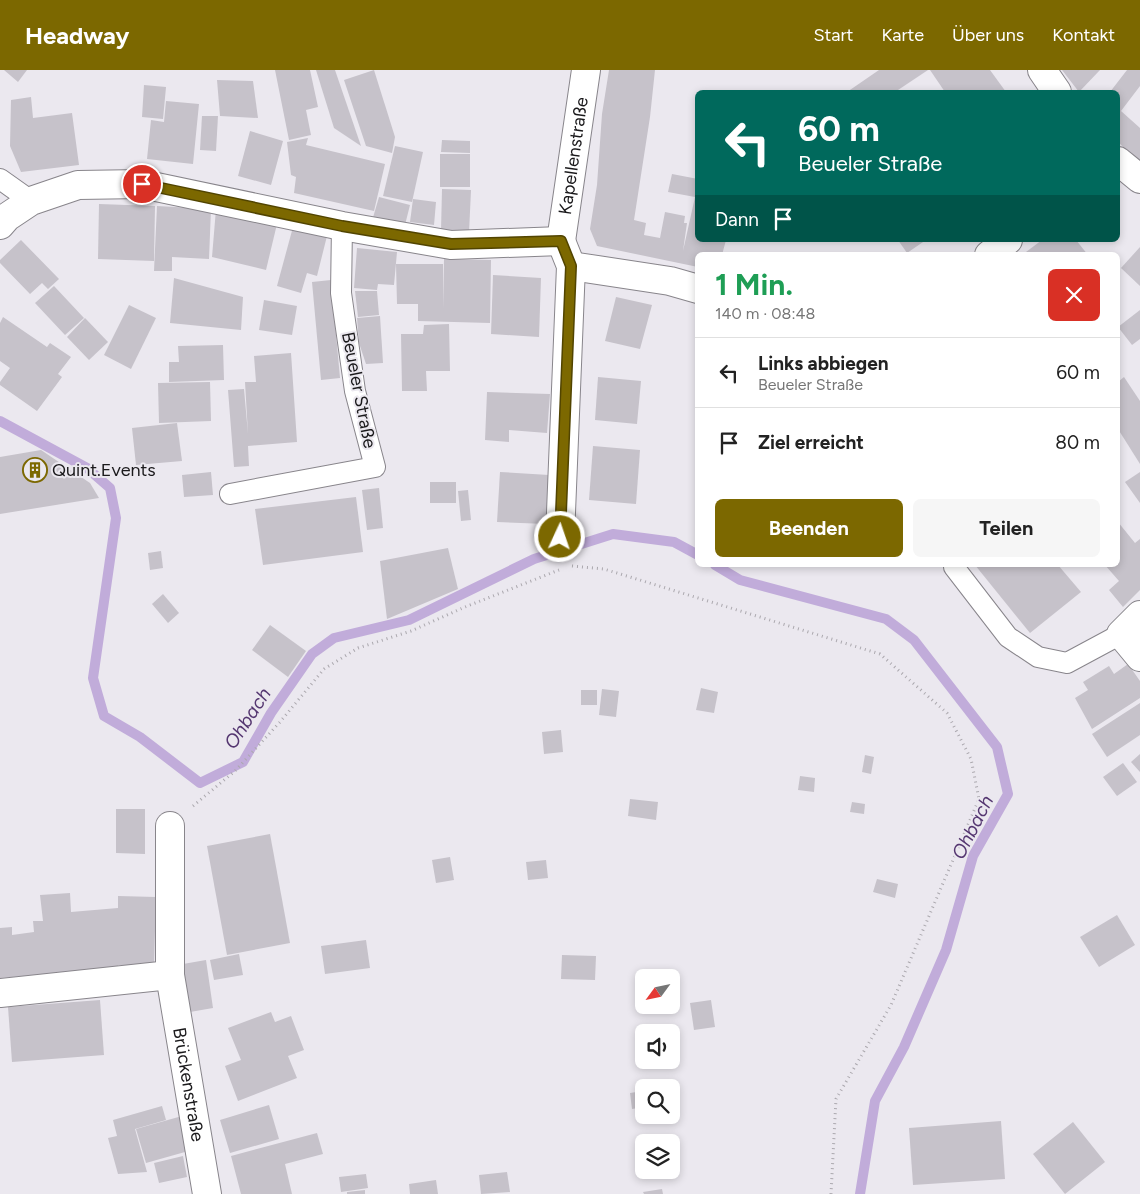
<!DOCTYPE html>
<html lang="de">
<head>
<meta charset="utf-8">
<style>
  body { margin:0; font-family:Figtree,sans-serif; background:#f6f6f6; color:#222; height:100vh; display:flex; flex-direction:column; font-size:19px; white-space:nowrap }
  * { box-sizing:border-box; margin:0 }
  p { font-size:16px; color:#767676 }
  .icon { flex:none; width:28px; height:28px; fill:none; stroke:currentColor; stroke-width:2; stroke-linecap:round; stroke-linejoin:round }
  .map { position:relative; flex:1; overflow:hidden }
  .details { position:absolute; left:695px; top:182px; width:425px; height:315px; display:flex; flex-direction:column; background:#fff; border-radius:8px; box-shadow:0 2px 8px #0003 }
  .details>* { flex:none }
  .top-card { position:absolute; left:695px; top:20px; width:425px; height:152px; border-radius:8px; box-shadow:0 2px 8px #0003; background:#00695c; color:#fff; overflow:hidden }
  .needle { width:32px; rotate:237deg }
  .buttons { position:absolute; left:635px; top:899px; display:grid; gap:10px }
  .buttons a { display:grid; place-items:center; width:45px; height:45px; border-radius:8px; background:#fff; box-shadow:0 2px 8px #0003; font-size:25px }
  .pin { position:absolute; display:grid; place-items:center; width:42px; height:42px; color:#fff; margin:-21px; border:2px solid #fff; border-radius:50%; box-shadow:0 1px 5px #0007 }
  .me { position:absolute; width:55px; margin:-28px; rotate:3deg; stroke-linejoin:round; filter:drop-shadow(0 0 4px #0008) }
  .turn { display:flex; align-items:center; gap:18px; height:105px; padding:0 20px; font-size:22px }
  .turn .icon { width:65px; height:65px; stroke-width:2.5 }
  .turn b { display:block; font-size:35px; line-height:42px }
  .then { display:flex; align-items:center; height:48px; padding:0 20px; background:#0003; gap:10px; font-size:19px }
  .round { display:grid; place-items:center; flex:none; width:52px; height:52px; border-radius:8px; background:#f6f6f6 }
  .headline { display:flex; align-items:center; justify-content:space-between; height:85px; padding:0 20px }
  h1 { font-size:30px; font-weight:700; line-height:38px; color:#1e9e55 }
  .primary-button { display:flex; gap:10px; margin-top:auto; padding:10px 20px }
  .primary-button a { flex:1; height:58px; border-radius:8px; background:#7c6800; color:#fff; font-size:20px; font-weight:700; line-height:58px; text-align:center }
  .primary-button a+a { background:#f6f6f6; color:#222 }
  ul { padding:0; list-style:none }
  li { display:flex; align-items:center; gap:15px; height:70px; padding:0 20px; border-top:1px solid #e0e0e0 }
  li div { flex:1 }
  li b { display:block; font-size:19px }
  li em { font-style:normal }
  header { display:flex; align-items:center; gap:30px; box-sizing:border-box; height:70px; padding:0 25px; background:#7c6800; color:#fff }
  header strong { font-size:24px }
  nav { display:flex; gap:28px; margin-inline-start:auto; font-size:18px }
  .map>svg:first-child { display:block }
</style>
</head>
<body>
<header>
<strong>Headway</strong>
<nav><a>Start</a><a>Karte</a><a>Über uns</a><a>Kontakt</a></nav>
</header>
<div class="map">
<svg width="1140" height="1124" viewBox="0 0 1140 1124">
  <rect width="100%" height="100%" fill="#ebe8ef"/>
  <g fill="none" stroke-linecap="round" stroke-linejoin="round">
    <!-- stream -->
    <g stroke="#c1acda" stroke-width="10">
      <polyline points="0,351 87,398 110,418 116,448 93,608 104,646 140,667 200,713 243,692 271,643 312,584 334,568 409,550 534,489 613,464 674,472 698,485"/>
      <polyline points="715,495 740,510 886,549 914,570 997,677 1008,724 973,786 946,880 904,977 875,1031 860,1124"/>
    </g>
  </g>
  <!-- building -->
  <g fill="#c6c2ca">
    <polygon points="4,0 27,0 18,12"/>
    <polygon points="275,0 310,0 318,37 306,40 311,65 289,70"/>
    <polygon points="316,0 335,0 361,76 334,58"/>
    <polygon points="374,0 395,67 392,83 366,76 344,10"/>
    <polygon points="609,0 655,0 650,47 634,150 646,153 644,165 660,168 665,142 685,146 684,153 687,153 683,181 695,127 668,122 672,104 698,109 698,170 726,170 722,185 698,185 698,197 597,176 590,159 597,115 602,44"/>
    <polygon points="879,0 928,0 898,20 900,22 847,22"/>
    <polygon points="930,0 990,0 1006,22 945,22"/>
    <polygon points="1062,0 1100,0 1079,22"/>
    <polygon points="1127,0 1140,0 1140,16 1121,41 1140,58 1140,93 1118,72 1118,22 1110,22"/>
    <polygon points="217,10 253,11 258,48 220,46"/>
    <polygon points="144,15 166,17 163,49 142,47"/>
    <polygon points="31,27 33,48 72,43 79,95 21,102 10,76 11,30"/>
    <polygon points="166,31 199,34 193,94 147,89 151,50 164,52"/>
    <polygon points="202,46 218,46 216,81 200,80"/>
    <polygon points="250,61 283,71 271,115 238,106"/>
    <polygon points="308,68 306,75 385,94 374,141 294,123 296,107 291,105 287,72"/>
    <polygon points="442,70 470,71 470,83 441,82"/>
    <polygon points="395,76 423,82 412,132 383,126"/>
    <rect x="440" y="84" width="30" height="33"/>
    <polygon points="442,119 471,120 469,163 441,161"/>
    <polygon points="379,127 410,135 404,159 372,151"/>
    <polygon points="413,129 436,132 434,155 410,152"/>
    <polygon points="99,134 155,136 154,191 98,189"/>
    <polygon points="157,136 211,139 209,189 172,187 172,201 154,201"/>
    <polygon points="216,139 277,154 266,200 212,187"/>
    <polygon points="293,157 327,166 317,206 307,203 301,223 277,216"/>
    <polygon points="21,170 59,209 48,219 42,213 30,224 0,193 0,190"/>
    <polygon points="898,170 926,170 907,183"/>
    <polygon points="1042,170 1076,170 1088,185 1022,185"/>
    <polygon points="1140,177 1140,216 1121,198"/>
    <polygon points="357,178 397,182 394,215 378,214 377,220 354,218"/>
    <polygon points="444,189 491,190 490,253 418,251 418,234 397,234 396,194 443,194 443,239"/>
    <polygon points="493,205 541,208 539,267 491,264"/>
    <polygon points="174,208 243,227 241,260 170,253"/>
    <polygon points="331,210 340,308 321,310 312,212"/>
    <polygon points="54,216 84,248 65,265 35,233"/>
    <polygon points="355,221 377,221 379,245 358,247"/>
    <polygon points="616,227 652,235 640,279 605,271"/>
    <polygon points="264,230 297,236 292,265 259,260"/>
    <polygon points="129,235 156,248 131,299 104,285"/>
    <polygon points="1140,240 1140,269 1132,275 1118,257"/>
    <polygon points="380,246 383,293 366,294 359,273 357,248"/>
    <polygon points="3,247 47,277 50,273 71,287 58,304 62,307 37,341 0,315 0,312 10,298 0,291 0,253"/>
    <polygon points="85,248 108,272 89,290 67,267"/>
    <polygon points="449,254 450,301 426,301 427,321 402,321 401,264 423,264 424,255"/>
    <polygon points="223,275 224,310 169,312 169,292 179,292 178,276"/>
    <polygon points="291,283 297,372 248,376 249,396 234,397 228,320 244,319 248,364 245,312 256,312 254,286"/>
    <polygon points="598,307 641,311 637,354 595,350"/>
    <polygon points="1124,307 1140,331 1140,394 1118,359 1118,312"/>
    <polygon points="210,312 211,351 159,353 158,313"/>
    <polygon points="487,322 550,324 547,363 509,360 509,372 485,370"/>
    <polygon points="177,353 182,391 136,395 132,358"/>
    <polygon points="593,376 640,380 636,434 589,430"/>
    <polygon points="41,380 90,413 99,428 0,444 0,387"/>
    <polygon points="211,402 213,425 184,427 182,405"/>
    <polygon points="500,402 549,405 546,454 497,452"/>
    <polygon points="1140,402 1140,433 1125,412"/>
    <rect x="430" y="412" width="26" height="21"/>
    <polygon points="379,418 383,458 367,460 362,420"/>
    <polygon points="468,420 471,450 461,451 458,421"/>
    <polygon points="356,427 363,482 263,495 255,439"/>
    <polygon points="1118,452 1135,473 1140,469 1140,520 1123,537 1109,520 1119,511 1105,495 1118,495"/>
    <polygon points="448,478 458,519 387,549 380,491"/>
    <polygon points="161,481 163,498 150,500 148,483"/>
    <polygon points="975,495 1058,495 1081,522 1030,563"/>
    <polygon points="163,524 179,543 168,553 152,534"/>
    <polygon points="270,555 306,581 288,607 252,580"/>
    <polygon points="1128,594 1140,611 1140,628 1092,659 1075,628 1088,620 1083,612 1109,596 1114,604"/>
    <polygon points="701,618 718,622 714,643 696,640"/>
    <polygon points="602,619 619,621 616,647 599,645"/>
    <rect x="581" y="620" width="16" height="15"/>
    <polygon points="1140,633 1140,665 1107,687 1092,664"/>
    <polygon points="561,660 563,682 544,684 542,662"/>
    <polygon points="1140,684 1140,702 1131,692"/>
    <polygon points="865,685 874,687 871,704 862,702"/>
    <polygon points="1123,693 1137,712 1117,726 1103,707"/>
    <polygon points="800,706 815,708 814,722 798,720"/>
    <polygon points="630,729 658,732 656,750 628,746"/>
    <polygon points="852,732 865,734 864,744 850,742"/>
    <polygon points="116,739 145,739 145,784 116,783"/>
    <polygon points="270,764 290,873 227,885 207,776"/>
    <polygon points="450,787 454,810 436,813 432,790"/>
    <polygon points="546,790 548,808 528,810 526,792"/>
    <polygon points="877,809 898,814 895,828 873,822"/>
    <polygon points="70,823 71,842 118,838 118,826 156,827 154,895 118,895 119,898 0,908 0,858 12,857 12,865 34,862 33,851 43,851 40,825"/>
    <polygon points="1117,845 1135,875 1099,897 1080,867"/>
    <polygon points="366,870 370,898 325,904 321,876"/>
    <polygon points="239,884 243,905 214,910 210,890"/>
    <polygon points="562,885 596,886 595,910 561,909"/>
    <polygon points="206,890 213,938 190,942 183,894"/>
    <polygon points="100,930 104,985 12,992 8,937"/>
    <polygon points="711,930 715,957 694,960 690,933"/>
    <polygon points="271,942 275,952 291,946 304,980 288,986 297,1008 238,1031 225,996 241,990 228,958"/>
    <polygon points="643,1021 644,1037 632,1039 630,1023"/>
    <polygon points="269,1035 279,1069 230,1083 220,1050"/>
    <polygon points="162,1036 166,1050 135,1059 147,1102 118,1104 108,1068 117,1066 113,1050"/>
    <polygon points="182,1046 192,1080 146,1093 136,1059"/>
    <polygon points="1001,1051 1005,1109 913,1115 909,1058"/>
    <polygon points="1073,1052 1105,1092 1065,1124 1033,1084"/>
    <polygon points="317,1063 323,1084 285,1094 292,1124 241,1124 231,1086"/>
    <polygon points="183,1086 187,1107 159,1113 154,1093"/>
    <polygon points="507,1102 510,1122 481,1124 479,1105"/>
    <polygon points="366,1104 368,1118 341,1122 339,1107"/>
    <polygon points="436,1110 438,1124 410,1124 409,1114"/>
    <polygon points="662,1119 663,1124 644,1124 643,1122"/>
    <polygon points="365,1120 365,1124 347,1124 347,1122"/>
  </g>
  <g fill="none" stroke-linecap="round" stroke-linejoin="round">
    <defs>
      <g id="lane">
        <polyline points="0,109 31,131"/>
        <polyline points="230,424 375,397 355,321 341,223 342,156"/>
        <polyline points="954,497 1008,567 1038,587 1067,593 1121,564"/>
      </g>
      <g id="street">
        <polyline points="1042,0 1057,22"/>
        <polyline points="1118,91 1140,109"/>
        <polyline points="0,155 7,147 31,131 78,115 142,114 342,156 451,175 561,171"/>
        <path id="s1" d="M 561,171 L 586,0"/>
        <polyline points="989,185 1008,170"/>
        <polyline points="571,196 670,211 698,219"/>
        <polyline points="560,467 571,196 561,171"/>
        <polyline points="1140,545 1121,564 1140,587"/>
        <polyline points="170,756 170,905"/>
        <path id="s2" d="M 0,923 L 170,905 L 207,1124"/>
      </g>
    </defs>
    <!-- lane casing -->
    <use href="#lane" stroke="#88858b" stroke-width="22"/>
    <!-- street casing -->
    <use href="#street" stroke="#88858b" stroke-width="30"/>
    <!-- path -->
    <g stroke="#aba8ae" stroke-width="3" stroke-dasharray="1 4" stroke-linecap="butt">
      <polyline points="572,496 604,499 880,584 947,643 971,689 979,729 891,935 836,1029 831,1124"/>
      <polyline points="193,736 235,701 280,652 324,599 358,578 411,561 465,537 559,500"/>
    </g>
    <!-- lane -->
    <use href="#lane" stroke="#fff" stroke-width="20"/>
    <!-- street -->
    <use href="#street" stroke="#fff" stroke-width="28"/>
  </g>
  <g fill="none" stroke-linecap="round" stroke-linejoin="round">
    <defs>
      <polyline id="route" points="142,114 342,156 451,174 561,171 571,196 560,467"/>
    </defs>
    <!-- route casing -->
    <use href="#route" stroke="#514400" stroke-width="12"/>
    <!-- route -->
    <use href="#route" stroke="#7c6800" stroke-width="9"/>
  </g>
  <!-- icons -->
  <defs>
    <symbol id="building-ring" viewBox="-11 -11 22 22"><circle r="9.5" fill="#ebe8ef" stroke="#7c6800" stroke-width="1.5"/><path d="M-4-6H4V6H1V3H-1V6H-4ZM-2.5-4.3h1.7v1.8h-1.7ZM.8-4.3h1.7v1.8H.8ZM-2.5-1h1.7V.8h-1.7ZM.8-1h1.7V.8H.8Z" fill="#7c6800"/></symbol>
  </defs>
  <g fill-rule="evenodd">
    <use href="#building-ring" x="21" y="386" width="28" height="28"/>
  </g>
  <g text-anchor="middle" stroke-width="4" stroke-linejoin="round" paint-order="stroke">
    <!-- street labels -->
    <g font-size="18" fill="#1a191b" stroke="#ebe8ef">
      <text dy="6" stroke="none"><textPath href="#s1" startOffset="86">Kapellenstraße</textPath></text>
      <text transform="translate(359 320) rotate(79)" y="6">Beueler Straße</text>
      <text dy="6" stroke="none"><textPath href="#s2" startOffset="282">Brückenstraße</textPath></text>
    </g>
    <!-- poi labels -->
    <g font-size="18" fill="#1a191b" stroke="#ebe8ef" text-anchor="start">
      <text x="52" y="406">Quint.Events</text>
    </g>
    <!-- water labels -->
    <g font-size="19" font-style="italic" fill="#553771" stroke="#ebe8ef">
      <text transform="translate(247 648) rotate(-57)" y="7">Ohbach</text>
      <text transform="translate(972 757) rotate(-63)" y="7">Ohbach</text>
    </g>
  </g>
</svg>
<div class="buttons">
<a><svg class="needle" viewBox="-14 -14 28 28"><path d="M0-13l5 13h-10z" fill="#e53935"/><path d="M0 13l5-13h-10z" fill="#767676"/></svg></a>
<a><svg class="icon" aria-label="sound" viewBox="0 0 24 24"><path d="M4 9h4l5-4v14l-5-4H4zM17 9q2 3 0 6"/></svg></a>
<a><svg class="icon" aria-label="search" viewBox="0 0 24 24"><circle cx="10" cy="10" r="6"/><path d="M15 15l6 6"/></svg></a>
<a><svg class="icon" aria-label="layers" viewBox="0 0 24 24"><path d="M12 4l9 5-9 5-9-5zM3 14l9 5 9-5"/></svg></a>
</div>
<div class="pin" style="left:142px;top:114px;background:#d93025"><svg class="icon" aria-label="arrive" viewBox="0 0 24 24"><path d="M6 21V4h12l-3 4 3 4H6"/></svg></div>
<svg class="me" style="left:560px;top:467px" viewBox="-20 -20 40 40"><circle r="17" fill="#7c6800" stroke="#fff" stroke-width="3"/><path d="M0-11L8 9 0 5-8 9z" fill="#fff"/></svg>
<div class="top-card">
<div class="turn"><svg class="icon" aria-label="left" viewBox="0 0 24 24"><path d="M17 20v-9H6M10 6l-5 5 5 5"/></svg><div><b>60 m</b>Beueler Straße</div></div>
<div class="then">Dann<svg class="icon" aria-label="arrive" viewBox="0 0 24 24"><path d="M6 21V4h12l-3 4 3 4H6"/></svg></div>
</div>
<section class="details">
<div class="headline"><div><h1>1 Min.</h1><p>140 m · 08:48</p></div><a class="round" style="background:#d93025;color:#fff"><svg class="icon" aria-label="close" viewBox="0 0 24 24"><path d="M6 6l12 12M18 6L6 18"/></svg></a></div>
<ul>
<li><svg class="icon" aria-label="left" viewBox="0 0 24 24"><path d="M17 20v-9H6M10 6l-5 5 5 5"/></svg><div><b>Links abbiegen</b><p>Beueler Straße</p></div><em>60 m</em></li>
<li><svg class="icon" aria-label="arrive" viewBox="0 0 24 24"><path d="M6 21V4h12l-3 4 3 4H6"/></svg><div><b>Ziel erreicht</b></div><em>80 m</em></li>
</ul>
<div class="primary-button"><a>Beenden</a><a>Teilen</a></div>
</section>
</div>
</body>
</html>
